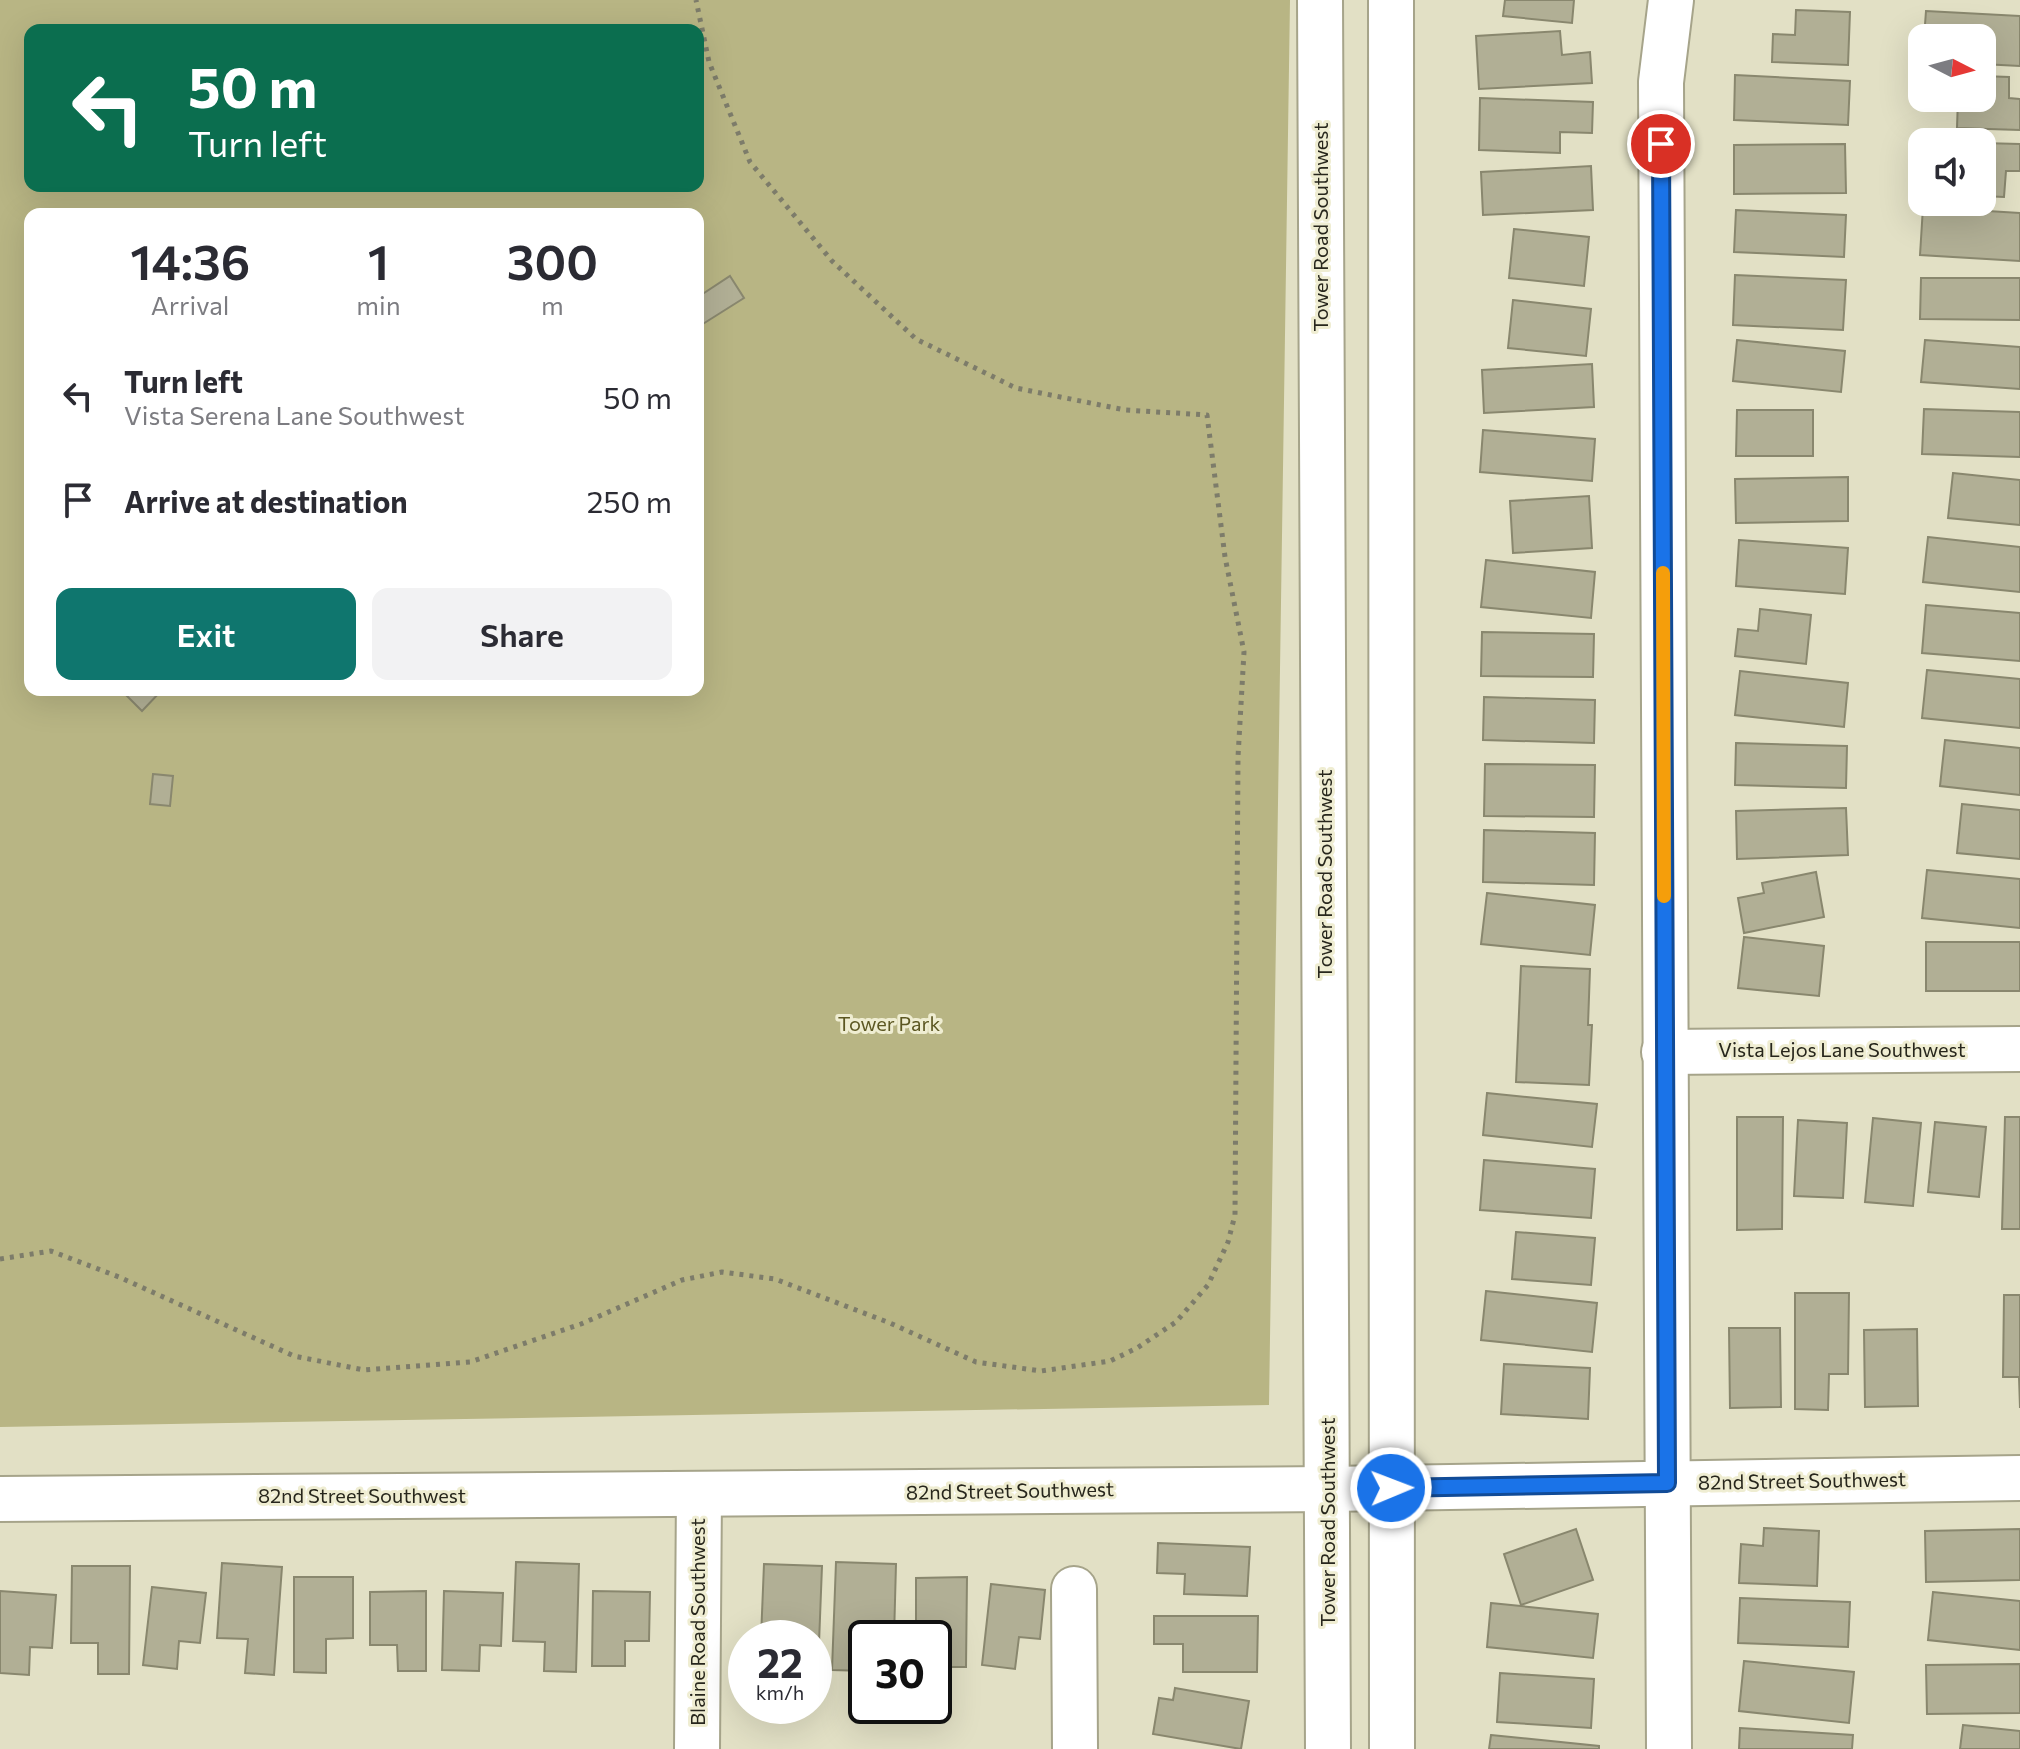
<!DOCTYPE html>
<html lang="en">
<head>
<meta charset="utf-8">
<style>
  body { margin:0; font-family:Commissioner,sans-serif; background:#f2f2f3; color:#2b2b33; height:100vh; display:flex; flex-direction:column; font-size:30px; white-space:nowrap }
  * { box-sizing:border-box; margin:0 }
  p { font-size:26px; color:#7c7c81 }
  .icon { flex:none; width:44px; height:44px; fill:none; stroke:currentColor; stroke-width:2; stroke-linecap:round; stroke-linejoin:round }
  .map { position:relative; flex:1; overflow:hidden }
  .drawer { position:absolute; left:24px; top:208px; width:680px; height:488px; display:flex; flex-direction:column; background:#fff; border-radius:16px; box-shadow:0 8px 32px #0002 }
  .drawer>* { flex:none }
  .guide { position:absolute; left:24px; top:24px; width:680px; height:168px; border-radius:16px; box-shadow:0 8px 32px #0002; background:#0b6e4f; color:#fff; overflow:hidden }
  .needle { width:52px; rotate:96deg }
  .controls { position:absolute; left:1908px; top:24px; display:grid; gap:16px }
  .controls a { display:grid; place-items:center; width:88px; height:88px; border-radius:16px; background:#fff; box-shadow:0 8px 32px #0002; font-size:40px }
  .speed { position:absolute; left:728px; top:1620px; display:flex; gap:16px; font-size:40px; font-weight:700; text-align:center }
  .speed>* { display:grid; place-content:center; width:104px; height:104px; border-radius:50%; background:#fff; box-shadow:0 8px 32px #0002; line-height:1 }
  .speed small { font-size:20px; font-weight:400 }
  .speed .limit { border:4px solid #111; border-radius:12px; background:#fff; color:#111 }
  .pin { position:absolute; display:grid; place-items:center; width:68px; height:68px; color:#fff; margin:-34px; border:4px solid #fff; border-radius:50%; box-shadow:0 2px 8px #0007 }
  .me { position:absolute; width:88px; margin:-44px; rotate:89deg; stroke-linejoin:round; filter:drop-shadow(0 0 6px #0008) }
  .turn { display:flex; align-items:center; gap:28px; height:168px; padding:0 32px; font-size:36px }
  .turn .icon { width:104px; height:104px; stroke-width:2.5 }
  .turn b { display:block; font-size:56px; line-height:68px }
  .eta { display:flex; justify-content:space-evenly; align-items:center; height:136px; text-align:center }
  .eta b { font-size:48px; font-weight:600; line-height:56px }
  .primary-button { display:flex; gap:16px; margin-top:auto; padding:16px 32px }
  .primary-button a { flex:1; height:92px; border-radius:16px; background:#0f766e; color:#fff; font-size:32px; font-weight:600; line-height:92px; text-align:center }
  .primary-button a+a { background:#f2f2f3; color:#2b2b33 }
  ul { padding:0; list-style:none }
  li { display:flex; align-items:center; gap:24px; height:104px; padding:0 32px }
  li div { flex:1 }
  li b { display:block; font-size:30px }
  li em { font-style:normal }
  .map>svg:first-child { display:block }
</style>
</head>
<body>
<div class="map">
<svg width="2020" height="1749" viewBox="0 0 2020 1749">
  <rect width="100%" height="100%" fill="#e2e0c5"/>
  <!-- green -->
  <path fill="#b8b584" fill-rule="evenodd" d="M 0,0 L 1290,0 L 1269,1405 L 0,1427 ZM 30,30 L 698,30 L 698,186 L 30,186 ZM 30,214 L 698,214 L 698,690 L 30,690 Z"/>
  <!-- building -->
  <g fill="#b1af95" stroke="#89876e" stroke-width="2">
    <polygon points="1505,0 1574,0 1572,23 1503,16"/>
    <polygon points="1796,10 1850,12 1848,65 1772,62 1773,34 1795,35"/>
    <polygon points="1926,11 2020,16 2020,66 1982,64 1982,38 1924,38"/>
    <polygon points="1560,31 1562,55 1590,52 1592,83 1479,89 1476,36"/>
    <polygon points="1735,75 1850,81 1848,125 1734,120"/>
    <polygon points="1982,76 2009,77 2009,98 2020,99 2020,130 1957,128 1958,98 1982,98"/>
    <polygon points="1480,98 1593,102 1592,133 1560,132 1560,153 1479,150"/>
    <polygon points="1982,143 2020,144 2020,171 2006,171 2004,197 1982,196"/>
    <polygon points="1845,144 1846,193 1734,194 1734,145"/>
    <polygon points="1591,166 1593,210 1483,215 1481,172"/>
    <polygon points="1923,207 2020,213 2020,261 1920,255"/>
    <polygon points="1736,210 1846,215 1844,257 1734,252"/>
    <polygon points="1514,229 1589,237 1584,286 1509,278"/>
    <polygon points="1735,275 1846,280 1843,330 1733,325"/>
    <polygon points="730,276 744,298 698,327 698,297"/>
    <polygon points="1921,278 2020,278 2020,320 1920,319"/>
    <polygon points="1513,300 1591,309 1586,356 1508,348"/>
    <polygon points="1737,340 1845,351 1841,392 1733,381"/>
    <polygon points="1925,340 2020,347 2020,389 1921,382"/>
    <polygon points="1592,364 1594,407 1484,413 1482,370"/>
    <polygon points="1924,409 2020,412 2020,457 1922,454"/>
    <polygon points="1737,410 1813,410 1813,456 1736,456"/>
    <polygon points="1483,430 1595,439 1592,481 1480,472"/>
    <polygon points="1953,473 2020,480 2020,525 1948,518"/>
    <polygon points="1848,477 1848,521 1736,523 1735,479"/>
    <polygon points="1589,496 1592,548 1513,553 1510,501"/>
    <polygon points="1928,537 2020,547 2020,592 1923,582"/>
    <polygon points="1739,540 1848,548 1845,594 1736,586"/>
    <polygon points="1486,560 1595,572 1591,618 1481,607"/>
    <polygon points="1926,605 2020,613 2020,661 1922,653"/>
    <polygon points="1760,609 1811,615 1806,664 1735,656 1738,629 1758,631"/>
    <polygon points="1482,632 1594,634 1593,677 1481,676"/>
    <polygon points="1927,670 2020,679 2020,728 1922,718"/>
    <polygon points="1740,671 1848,683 1844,727 1735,715"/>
    <polygon points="121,690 162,690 142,711"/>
    <polygon points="1484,697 1595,700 1594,743 1483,740"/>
    <polygon points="1945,740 2020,748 2020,795 1940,786"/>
    <polygon points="1736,743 1847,746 1846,788 1735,785"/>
    <polygon points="1485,764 1595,765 1594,817 1484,816"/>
    <polygon points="153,774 173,776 170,806 150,804"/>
    <polygon points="1962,804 2020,810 2020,859 1957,853"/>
    <polygon points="1846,808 1848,855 1737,859 1736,811"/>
    <polygon points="1484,830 1595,833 1594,885 1483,882"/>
    <polygon points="1927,870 2020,879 2020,928 1922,918"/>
    <polygon points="1816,872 1824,917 1744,933 1738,898 1764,893 1762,883"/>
    <polygon points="1487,893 1595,905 1590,955 1481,944"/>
    <polygon points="1744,937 1824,946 1819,996 1738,988"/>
    <rect x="1926" y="942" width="94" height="49"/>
    <polygon points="1521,966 1590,969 1588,1025 1592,1025 1589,1085 1516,1082"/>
    <polygon points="1487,1093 1597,1104 1592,1147 1483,1135"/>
    <polygon points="1737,1117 1783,1117 1782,1229 1737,1230"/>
    <polygon points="2005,1117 2020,1117 2020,1229 2002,1229"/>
    <polygon points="1873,1118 1921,1123 1913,1206 1865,1202"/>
    <polygon points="1798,1120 1847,1123 1843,1198 1794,1196"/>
    <polygon points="1935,1122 1986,1127 1979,1197 1928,1192"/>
    <polygon points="1484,1160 1595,1169 1591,1218 1480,1210"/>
    <polygon points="1516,1232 1595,1238 1591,1285 1512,1279"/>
    <polygon points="1486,1291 1597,1303 1592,1352 1481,1340"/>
    <polygon points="1795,1293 1849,1293 1848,1374 1829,1374 1828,1410 1795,1409"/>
    <polygon points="2004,1295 2020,1295 2020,1408 2019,1377 2003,1377"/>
    <polygon points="1729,1328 1780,1328 1781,1407 1730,1408"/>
    <polygon points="1917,1329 1918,1406 1865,1407 1864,1330"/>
    <polygon points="1504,1364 1590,1368 1588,1419 1501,1414"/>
    <polygon points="1764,1528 1819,1531 1817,1586 1739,1583 1741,1544 1763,1546"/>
    <polygon points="1576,1529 1593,1580 1521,1605 1504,1554"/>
    <polygon points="2020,1529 2020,1580 1926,1582 1925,1531"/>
    <polygon points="1158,1543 1250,1547 1247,1596 1184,1594 1185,1574 1157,1573"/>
    <polygon points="516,1562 579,1564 576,1672 544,1671 545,1642 513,1641"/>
    <polygon points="836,1562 896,1564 894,1638 866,1638 866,1671 832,1670"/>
    <polygon points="222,1563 282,1567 274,1675 245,1673 248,1639 217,1638"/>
    <polygon points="764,1564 822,1566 818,1669 814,1669 814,1638 761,1638"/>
    <polygon points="72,1566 130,1566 129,1674 98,1674 98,1643 71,1643"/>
    <polygon points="294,1577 353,1577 353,1638 326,1639 326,1673 294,1672"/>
    <polygon points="967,1577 966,1667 934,1667 934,1638 916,1638 916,1578"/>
    <polygon points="991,1584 1045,1590 1040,1639 1019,1637 1015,1669 982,1665"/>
    <polygon points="152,1587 206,1593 200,1643 179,1641 177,1669 143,1665"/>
    <polygon points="0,1591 56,1595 52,1648 30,1647 29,1675 0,1673"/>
    <polygon points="426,1591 426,1671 398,1671 397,1645 370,1645 370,1592"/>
    <polygon points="444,1591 503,1593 501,1646 480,1645 479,1671 442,1670"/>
    <polygon points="593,1591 650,1592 649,1641 625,1641 625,1666 592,1666"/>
    <polygon points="1933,1592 2020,1601 2020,1650 1928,1640"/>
    <polygon points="1740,1598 1850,1602 1848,1647 1738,1643"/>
    <polygon points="1491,1603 1598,1614 1593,1658 1487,1647"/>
    <polygon points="1154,1616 1258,1616 1257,1672 1183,1672 1183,1644 1154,1644"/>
    <polygon points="1744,1661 1854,1672 1849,1723 1739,1711"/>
    <polygon points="2020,1664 2020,1713 1927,1714 1926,1665"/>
    <polygon points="1500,1673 1594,1679 1591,1728 1497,1722"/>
    <polygon points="1175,1688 1249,1701 1241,1749 1153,1734 1159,1698 1173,1700"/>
    <polygon points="1963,1725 2020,1731 2020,1749 1960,1749"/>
    <polygon points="1740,1728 1853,1735 1852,1749 1739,1749"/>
    <polygon points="1491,1735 1599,1746 1599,1749 1489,1749"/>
  </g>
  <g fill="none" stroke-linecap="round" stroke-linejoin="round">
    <defs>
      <g id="minor">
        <polyline points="1320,0 1328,1749"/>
        <polyline points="1391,0 1392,1749"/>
        <polyline points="1664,1052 2020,1049"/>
        <polyline points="0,1499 1328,1489 2020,1478"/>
        <polyline points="1074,1589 1075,1749"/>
        <polyline points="697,1749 699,1494"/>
        <polyline points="1669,1749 1661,82 1671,0"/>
      </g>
    </defs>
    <!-- minor casing -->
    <use href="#minor" stroke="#a6a48a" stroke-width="48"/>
    <!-- path -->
    <polyline stroke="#7d7c6a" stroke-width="5" stroke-dasharray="4 6" stroke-linecap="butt" points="0,1259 51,1251 119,1277 294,1356 364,1370 470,1362 581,1324 682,1280 722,1272 775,1279 890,1323 976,1362 1041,1371 1110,1361 1137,1348 1176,1322 1208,1285 1228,1242 1235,1215 1238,757 1244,652 1225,557 1207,415 1125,410 1016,388 916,339 832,261 750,162 709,62 696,0"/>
    <!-- minor -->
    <use href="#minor" stroke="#fff" stroke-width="44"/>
  </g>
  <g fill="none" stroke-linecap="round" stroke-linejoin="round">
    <defs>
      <polyline id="route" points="1391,1488 1667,1483 1661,144"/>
    </defs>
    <!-- route casing -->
    <use href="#route" stroke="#114b97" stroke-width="20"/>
    <!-- route -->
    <use href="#route" stroke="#1a73e8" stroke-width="14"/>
    <!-- slow -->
    <polyline stroke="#f59e0b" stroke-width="14" points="1663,573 1664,896"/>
  </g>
  <g text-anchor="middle" stroke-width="6" stroke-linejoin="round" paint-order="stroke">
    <!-- street labels -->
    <g font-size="20" fill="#27261c" stroke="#efedd2">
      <text transform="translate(1321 227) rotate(-90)" y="7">Tower Road Southwest</text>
      <text transform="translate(1325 874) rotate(-90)" y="7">Tower Road Southwest</text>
      <text x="1842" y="1057">Vista Lejos Lane Southwest</text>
      <text transform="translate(1802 1481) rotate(-1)" y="7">82nd Street Southwest</text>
      <text transform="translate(1010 1491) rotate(-1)" y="7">82nd Street Southwest</text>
      <text x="362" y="1503">82nd Street Southwest</text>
      <text transform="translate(1328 1522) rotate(-90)" y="7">Tower Road Southwest</text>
      <text transform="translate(698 1622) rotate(-90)" y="7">Blaine Road Southwest</text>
    </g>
    <!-- park labels -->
    <g font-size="20" fill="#5c5722" stroke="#efedd2">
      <text x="889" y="1031">Tower Park</text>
    </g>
  </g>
</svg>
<div class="controls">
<a><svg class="needle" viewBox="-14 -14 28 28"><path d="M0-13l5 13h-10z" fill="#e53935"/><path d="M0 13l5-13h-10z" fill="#7c7c81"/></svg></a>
<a><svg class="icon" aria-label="sound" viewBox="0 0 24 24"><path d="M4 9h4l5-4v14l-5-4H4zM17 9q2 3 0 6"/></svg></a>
</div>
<div class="speed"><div>22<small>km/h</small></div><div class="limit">30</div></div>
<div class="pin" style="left:1661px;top:144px;background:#d93025"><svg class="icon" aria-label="arrive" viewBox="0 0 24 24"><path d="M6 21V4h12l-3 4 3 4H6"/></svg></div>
<svg class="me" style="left:1391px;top:1488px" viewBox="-20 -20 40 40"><circle r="17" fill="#1a73e8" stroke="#fff" stroke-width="3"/><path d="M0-11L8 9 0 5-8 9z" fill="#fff"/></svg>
<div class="guide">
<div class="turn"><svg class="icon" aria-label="left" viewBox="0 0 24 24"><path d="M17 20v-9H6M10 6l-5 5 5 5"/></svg><div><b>50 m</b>Turn left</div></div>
</div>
<section class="drawer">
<div class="eta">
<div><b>14:36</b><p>Arrival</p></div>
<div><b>1</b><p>min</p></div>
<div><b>300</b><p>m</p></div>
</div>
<ul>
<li><svg class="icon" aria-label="left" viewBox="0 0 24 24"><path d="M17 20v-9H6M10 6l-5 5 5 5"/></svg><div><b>Turn left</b><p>Vista Serena Lane Southwest</p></div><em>50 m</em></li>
<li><svg class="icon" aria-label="arrive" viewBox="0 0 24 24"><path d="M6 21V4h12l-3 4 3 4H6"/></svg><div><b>Arrive at destination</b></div><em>250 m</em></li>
</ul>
<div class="primary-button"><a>Exit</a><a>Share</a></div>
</section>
</div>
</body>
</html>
